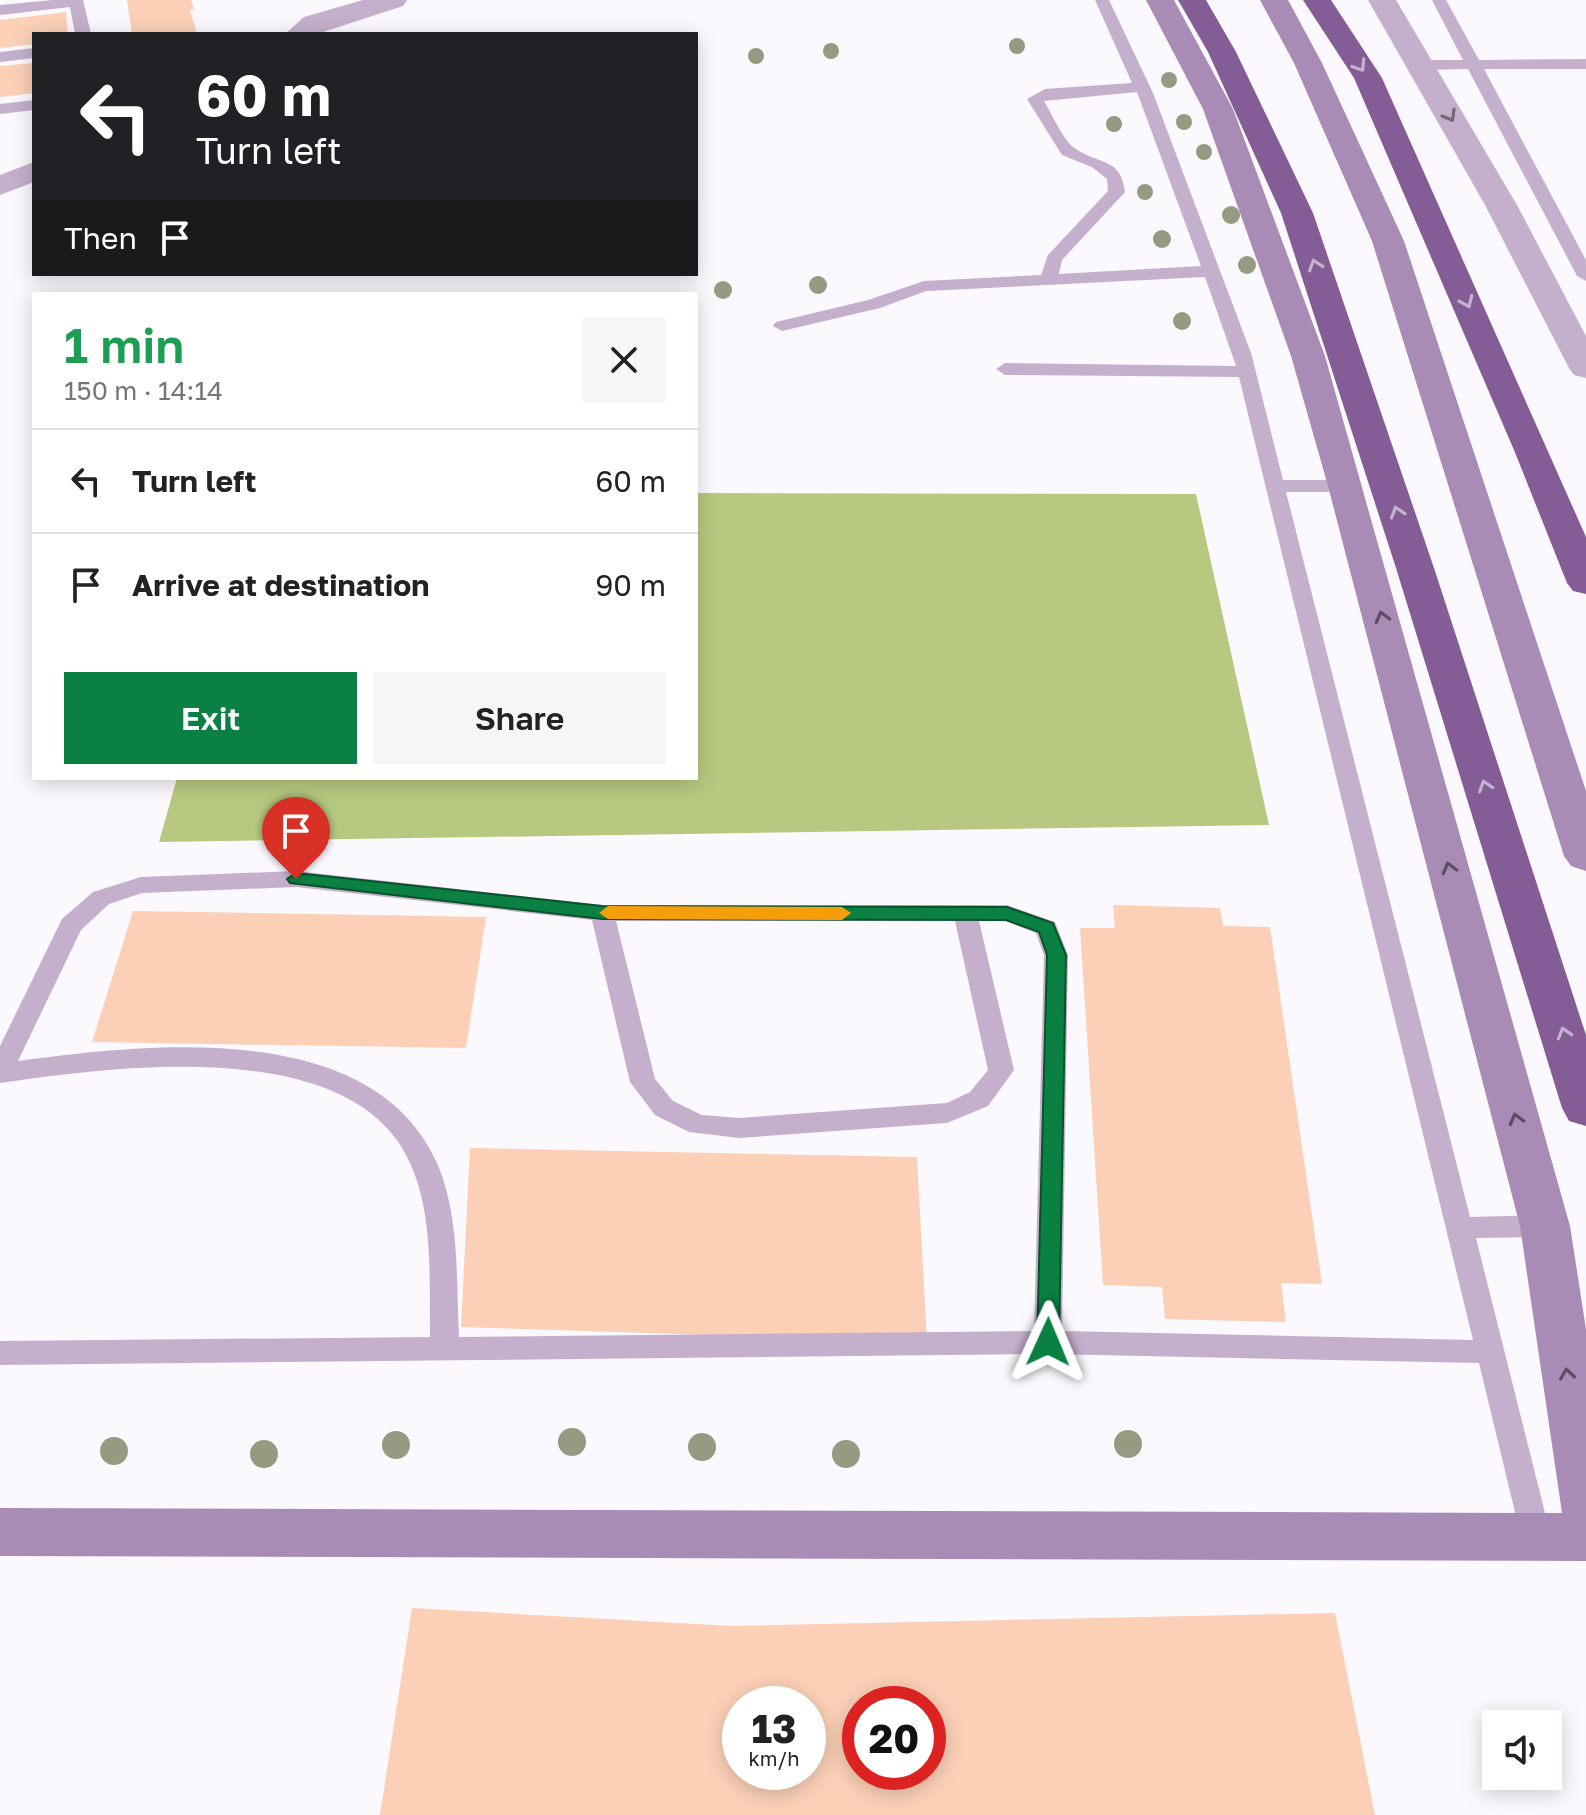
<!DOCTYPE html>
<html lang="en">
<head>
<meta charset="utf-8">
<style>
  body { margin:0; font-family:"Golos Text",sans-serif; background:#f6f6f6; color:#222; height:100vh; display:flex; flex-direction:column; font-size:30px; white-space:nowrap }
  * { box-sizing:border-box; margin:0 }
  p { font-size:26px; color:#767676 }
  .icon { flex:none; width:44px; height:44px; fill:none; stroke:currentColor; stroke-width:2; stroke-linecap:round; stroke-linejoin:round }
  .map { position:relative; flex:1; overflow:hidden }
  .side { position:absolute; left:32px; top:292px; width:666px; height:488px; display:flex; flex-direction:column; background:#fff; border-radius:0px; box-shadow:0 4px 20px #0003 }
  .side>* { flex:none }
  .top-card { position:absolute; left:32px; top:32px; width:666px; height:244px; border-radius:0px; box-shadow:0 4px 20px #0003; background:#202124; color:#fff; overflow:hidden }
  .controls { position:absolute; left:1482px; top:1710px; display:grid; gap:16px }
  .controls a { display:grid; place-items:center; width:80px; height:80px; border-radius:0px; background:#fff; box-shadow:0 4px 20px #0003; font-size:40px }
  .speed { position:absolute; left:722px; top:1686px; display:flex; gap:16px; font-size:40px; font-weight:700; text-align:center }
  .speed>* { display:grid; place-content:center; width:104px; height:104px; border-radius:50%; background:#fff; box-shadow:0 4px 20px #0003; line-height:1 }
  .speed small { font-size:20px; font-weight:400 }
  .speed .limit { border:12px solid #d22; background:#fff; color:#111 }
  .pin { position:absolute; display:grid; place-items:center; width:68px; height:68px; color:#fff; margin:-82px -34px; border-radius:50% 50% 50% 0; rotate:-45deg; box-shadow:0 0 8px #0007 }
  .pin .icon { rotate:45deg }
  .me { position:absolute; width:88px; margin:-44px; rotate:1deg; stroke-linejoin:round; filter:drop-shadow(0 0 6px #0008) }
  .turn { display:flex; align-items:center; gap:28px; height:168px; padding:0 32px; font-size:36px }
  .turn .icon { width:104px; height:104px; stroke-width:2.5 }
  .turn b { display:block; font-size:56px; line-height:68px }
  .then { display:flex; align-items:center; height:76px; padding:0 32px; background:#0003; gap:16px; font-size:30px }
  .round { display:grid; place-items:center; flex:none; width:84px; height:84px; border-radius:0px; background:#f6f6f6 }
  .head { display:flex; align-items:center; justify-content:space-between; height:136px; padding:0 32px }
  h1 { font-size:48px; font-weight:600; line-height:60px; color:#1e9e55 }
  .cta { display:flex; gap:16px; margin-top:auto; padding:16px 32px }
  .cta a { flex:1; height:92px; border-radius:0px; background:#0b8043; color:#fff; font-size:32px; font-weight:600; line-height:92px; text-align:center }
  .cta a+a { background:#f6f6f6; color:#222 }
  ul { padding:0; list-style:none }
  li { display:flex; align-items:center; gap:24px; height:104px; padding:0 32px; border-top:2px solid #e0e0e0 }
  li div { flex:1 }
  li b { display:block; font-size:30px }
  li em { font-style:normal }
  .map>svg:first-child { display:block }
</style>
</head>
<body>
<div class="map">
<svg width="1586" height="1815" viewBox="0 0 1586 1815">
  <rect width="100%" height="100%" fill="#fbf8fe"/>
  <!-- forest -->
  <polygon fill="#b7c980" points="696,493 1196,494 1269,825 159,842 177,778 696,778"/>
  <!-- building -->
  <g fill="#fbd0b7" fill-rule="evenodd">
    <polygon points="127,0 191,0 194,9 190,10 197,34 132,34"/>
    <polygon points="66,12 68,34 34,34 34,44 0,48 0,20"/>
    <polygon points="34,63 34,93 0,97 0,66"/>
    <polygon points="1113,905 1220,908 1223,926 1270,927 1322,1284 1281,1283 1286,1322 1165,1319 1162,1287 1103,1285 1080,928 1115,928"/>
    <polygon points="133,911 486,917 466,1048 92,1042"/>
    <polygon points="470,1148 917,1157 927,1342 461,1327"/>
    <path d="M 412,1608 L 731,1626 L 1335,1613 L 1375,1815 L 380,1815 ZM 740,1704 L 808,1704 L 808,1772 L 740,1772 ZM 860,1704 L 928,1704 L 928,1772 L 860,1772 Z"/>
  </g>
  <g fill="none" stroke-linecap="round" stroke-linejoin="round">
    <!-- lane -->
    <g fill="#c4b0cc" fill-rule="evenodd">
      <polygon points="53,0 83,0 91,34 75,34 70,7 0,15 0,5"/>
      <path d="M 1095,0 L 1109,0 L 1153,93 L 1251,353 L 1283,480 L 1346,480 L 1356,486 L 1346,492 L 1286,492 L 1470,1217 L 1545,1215 L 1555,1218 L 1559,1226 L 1555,1234 L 1545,1237 L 1476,1238 L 1551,1537 L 1547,1546 L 1536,1550 L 1525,1546 L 1521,1537 L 1479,1363 L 1048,1354 L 0,1365 L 0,1341 L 430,1337 C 429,1280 434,1216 410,1163 C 353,1033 111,1067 0,1083 L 0,1046 L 62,919 L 93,892 L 141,877 L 296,871 L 602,905 L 1007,905 L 1055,922 L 1068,955 L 1062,1331 L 1473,1340 L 1239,377 L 1005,375 L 996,369 L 1005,363 L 1236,366 L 1205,277 L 926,291 L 880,308 L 782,331 L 773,326 L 776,322 L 868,300 L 924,281 L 1041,275 L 1048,255 L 1108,191 L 1107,179 L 1092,167 L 1062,155 L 1027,99 L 1045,89 L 1132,83 ZM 1137,92 L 1201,266 L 1059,274 L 1062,260 L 1125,192 C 1121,157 1099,165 1076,149 C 1063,141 1052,114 1044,101 ZM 296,887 L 592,920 L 630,1082 L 655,1115 L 689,1132 L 739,1138 L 947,1123 L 988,1106 L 1014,1070 L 979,921 L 1005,921 L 1036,933 L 1044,955 L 1034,1331 L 459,1337 C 456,1279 460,1216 437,1163 C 372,1017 146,1044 18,1061 L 81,930 L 109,904 L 142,893 ZM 616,921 L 955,921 L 988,1070 L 970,1092 L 947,1103 L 739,1118 L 702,1115 L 673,1101 L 655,1079 Z"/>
      <polygon points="1432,0 1446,0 1479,60 1586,59 1586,69 1484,69 1586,260 1586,281 1577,276 1468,69 1420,70 1412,65 1420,60 1463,60"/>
      <polygon points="34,48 34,58 0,62 0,52"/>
      <polygon points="34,100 34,110 0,114 0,104"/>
    </g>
    <!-- street -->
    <g fill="#c4b0cc" fill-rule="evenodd">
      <polygon points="363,0 407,0 403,6 317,34 285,34 304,17"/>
      <polygon points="1368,0 1396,0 1517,205 1586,336 1586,378 1574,375 1569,368 1485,205"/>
      <polygon points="34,162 34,182 0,195 0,175"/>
    </g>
    <!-- secondary -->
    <g fill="#a98cb5" fill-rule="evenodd">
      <polygon points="1146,0 1174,0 1233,109 1325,356 1570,1226 1586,1329 1586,1561 0,1556 0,1508 1562,1513 1520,1226 1328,486 1291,356 1203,109"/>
      <polygon points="1260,0 1288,0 1322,63 1404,241 1586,791 1586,871 1571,866 1564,856 1372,241 1294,63"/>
    </g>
    <!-- highway -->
    <g fill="#845c96" fill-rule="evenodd">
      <polygon points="1178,0 1206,0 1236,52 1313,213 1434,568 1586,1035 1586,1126 1569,1121 1562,1108 1396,568 1281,213 1208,52"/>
      <polygon points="1303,0 1331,0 1382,78 1586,537 1586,594 1573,591 1567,583 1514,450 1354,78"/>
    </g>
  </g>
  <!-- trees -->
  <g fill="#969a80">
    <circle cx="1017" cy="46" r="8"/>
    <circle cx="831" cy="51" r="8"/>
    <circle cx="756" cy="56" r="8"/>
    <circle cx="1169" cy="80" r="8"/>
    <circle cx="1184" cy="122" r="8"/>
    <circle cx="1114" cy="124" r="8"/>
    <circle cx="1204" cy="152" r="8"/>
    <circle cx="1145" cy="192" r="8"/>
    <circle cx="1231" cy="215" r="9"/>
    <circle cx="1162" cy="239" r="9"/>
    <circle cx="1247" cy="265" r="9"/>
    <circle cx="818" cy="285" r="9"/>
    <circle cx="723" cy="290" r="9"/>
    <circle cx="1182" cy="321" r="9"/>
    <circle cx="572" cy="1442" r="14"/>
    <circle cx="1128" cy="1444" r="14"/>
    <circle cx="396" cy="1445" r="14"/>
    <circle cx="702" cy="1447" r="14"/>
    <circle cx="114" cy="1451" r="14"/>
    <circle cx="264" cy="1454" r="14"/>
    <circle cx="846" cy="1454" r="14"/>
  </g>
  <!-- one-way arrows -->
  <defs><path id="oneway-chevron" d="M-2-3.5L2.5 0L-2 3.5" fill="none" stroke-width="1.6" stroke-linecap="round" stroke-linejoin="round" transform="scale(2)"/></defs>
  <g stroke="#c5b2cf">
    <use href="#oneway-chevron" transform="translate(1360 66) rotate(57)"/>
    <use href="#oneway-chevron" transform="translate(1315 265) rotate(-108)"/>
    <use href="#oneway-chevron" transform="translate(1467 302) rotate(66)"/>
    <use href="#oneway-chevron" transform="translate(1397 512) rotate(-108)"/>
    <use href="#oneway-chevron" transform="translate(1485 786) rotate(-108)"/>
    <use href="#oneway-chevron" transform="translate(1564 1033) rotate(-106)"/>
  </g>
  <use stroke="#736779" href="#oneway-chevron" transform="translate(1450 116) rotate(60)"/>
  <g stroke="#5c4d64">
    <use href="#oneway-chevron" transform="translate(1382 617) rotate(-105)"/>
    <use href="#oneway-chevron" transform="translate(1449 868) rotate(-105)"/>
    <use href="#oneway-chevron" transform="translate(1516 1119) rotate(-105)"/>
    <use href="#oneway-chevron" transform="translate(1567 1374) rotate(-98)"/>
  </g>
  <!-- route -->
  <polygon fill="#0b8043" stroke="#07532c" stroke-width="2" points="296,873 602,906 1007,907 1053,923 1066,955 1059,1342 1055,1348 1040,1348 1037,1342 1047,955 1039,932 1006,920 602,919 290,883 287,879"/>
  <!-- slow -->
  <polygon fill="#f59e0b" points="608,906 842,907 851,913 842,920 608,919 599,913"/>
</svg>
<div class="controls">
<a><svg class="icon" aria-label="sound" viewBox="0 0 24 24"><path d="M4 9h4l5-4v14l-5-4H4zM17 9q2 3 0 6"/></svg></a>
</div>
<div class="speed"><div>13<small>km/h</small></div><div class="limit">20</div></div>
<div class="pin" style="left:296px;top:879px;background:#d93025"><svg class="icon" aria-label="arrive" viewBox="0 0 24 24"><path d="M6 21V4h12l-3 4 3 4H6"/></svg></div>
<svg class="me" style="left:1048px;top:1342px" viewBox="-20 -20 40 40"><path d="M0-17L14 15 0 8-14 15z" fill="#0b8043" stroke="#fff" stroke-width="4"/></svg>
<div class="top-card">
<div class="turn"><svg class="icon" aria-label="left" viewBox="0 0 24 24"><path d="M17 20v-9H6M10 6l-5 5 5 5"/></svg><div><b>60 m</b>Turn left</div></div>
<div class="then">Then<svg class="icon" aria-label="arrive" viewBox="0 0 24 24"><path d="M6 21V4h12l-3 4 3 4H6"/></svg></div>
</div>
<section class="side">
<div class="head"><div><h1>1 min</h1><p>150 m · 14:14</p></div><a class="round"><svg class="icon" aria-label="close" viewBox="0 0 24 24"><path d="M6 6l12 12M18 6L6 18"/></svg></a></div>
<ul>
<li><svg class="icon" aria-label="left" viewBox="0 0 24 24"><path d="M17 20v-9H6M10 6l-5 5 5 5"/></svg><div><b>Turn left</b></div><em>60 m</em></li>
<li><svg class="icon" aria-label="arrive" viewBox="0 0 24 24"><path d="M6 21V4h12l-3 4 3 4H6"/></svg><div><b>Arrive at destination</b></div><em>90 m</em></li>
</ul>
<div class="cta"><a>Exit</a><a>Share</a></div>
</section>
</div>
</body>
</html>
